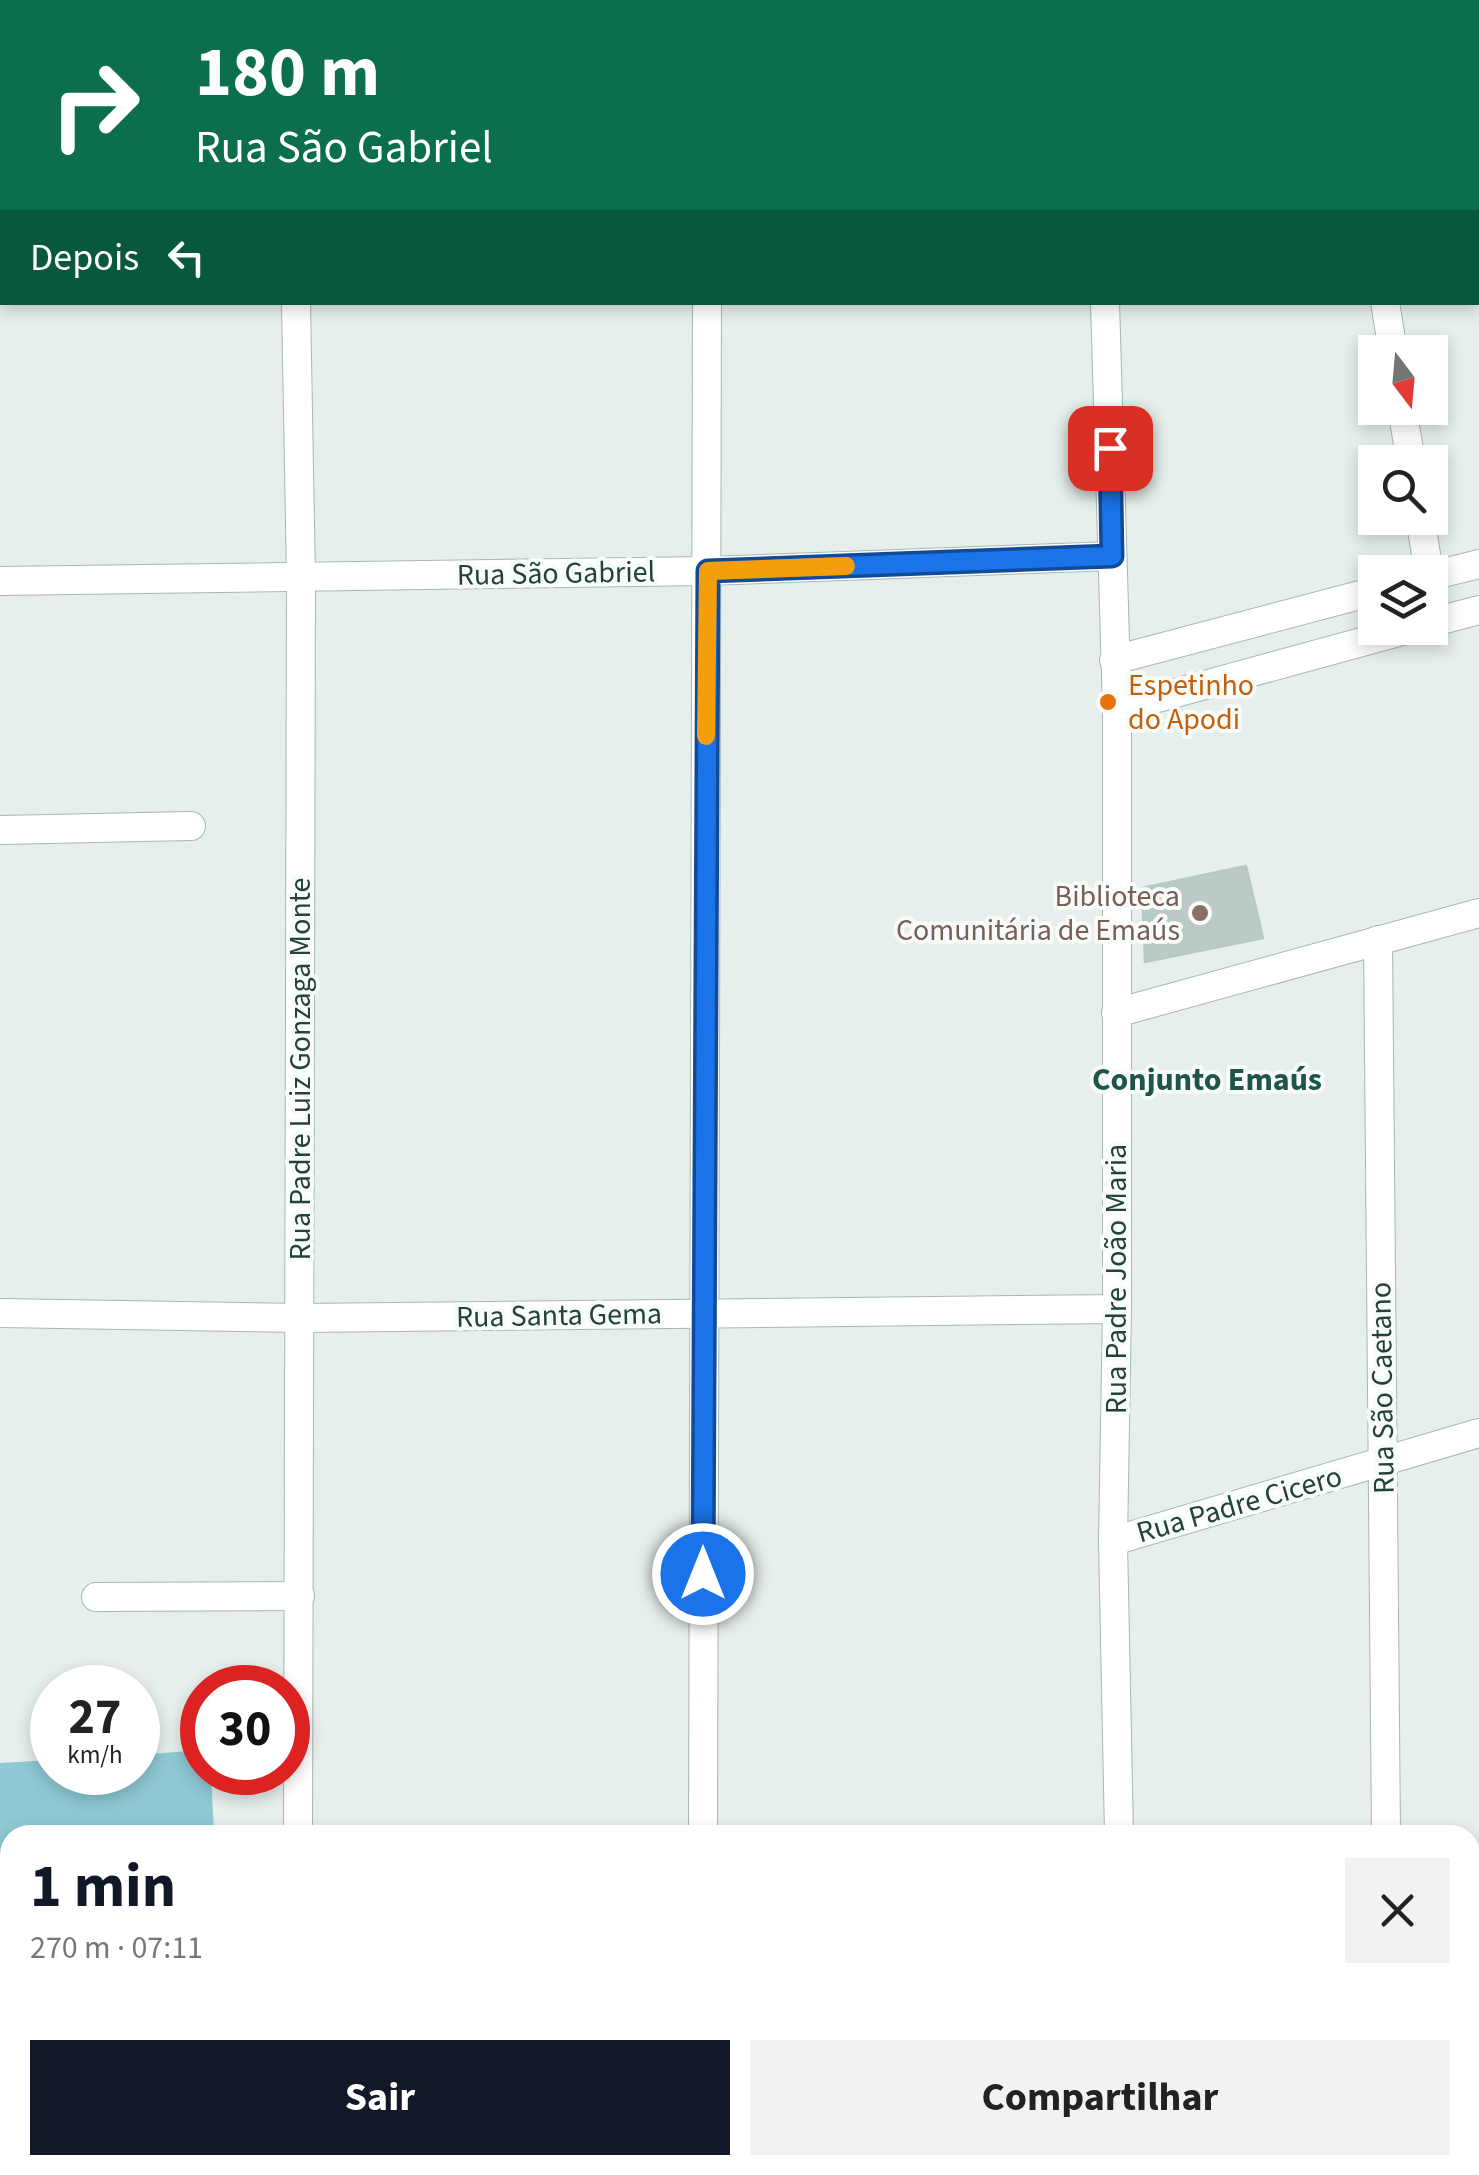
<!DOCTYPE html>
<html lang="pt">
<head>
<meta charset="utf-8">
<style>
  body { margin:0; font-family:"Source Sans 3",sans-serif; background:#f2f2f2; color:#222; height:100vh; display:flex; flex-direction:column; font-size:38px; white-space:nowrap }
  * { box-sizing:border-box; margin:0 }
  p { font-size:32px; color:#767676 }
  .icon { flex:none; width:55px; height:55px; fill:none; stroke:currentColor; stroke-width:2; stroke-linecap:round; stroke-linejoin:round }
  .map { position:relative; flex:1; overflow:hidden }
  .sheet { position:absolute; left:0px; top:1825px; width:1480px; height:350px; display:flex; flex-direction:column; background:#fff; border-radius:30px 30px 0 0; box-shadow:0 5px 15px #0003 }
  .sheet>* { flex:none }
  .banner { position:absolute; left:0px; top:0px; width:1480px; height:305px; box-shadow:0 5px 15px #0003; background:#0b6e4f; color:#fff; overflow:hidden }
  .needle { width:65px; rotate:164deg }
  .buttons { position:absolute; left:1358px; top:335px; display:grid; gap:20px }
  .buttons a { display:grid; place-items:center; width:90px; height:90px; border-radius:0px; background:#fff; box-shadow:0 5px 15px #0003; font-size:50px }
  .speed { position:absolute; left:30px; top:1665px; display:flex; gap:20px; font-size:50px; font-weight:700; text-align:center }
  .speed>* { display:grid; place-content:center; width:130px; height:130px; border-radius:50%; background:#fff; box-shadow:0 5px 15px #0003; line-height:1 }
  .speed small { font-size:25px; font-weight:400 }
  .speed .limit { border:15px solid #d22; background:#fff; color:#111 }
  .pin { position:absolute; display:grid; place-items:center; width:85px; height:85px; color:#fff; margin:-42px; border-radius:20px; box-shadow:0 5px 15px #0006 }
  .me { position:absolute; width:110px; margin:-55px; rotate:0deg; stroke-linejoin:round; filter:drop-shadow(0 0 8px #0008) }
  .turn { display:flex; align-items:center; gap:35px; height:210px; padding:0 30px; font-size:45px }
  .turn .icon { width:130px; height:130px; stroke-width:2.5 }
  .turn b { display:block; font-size:70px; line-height:85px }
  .then { display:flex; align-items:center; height:95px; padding:0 30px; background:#0003; gap:20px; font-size:38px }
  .round { display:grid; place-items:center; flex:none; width:105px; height:105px; border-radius:0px; background:#f2f2f2 }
  .summary { display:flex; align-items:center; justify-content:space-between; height:170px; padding:0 30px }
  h1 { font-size:60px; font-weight:700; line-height:75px; color:#111827 }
  .cta { display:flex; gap:20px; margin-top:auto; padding:20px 30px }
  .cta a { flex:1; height:115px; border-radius:0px; background:#111827; color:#fff; font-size:40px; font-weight:700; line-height:115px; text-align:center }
  .cta a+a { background:#f2f2f2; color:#222 }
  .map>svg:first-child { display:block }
</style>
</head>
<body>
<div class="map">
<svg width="1479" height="2175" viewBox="0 0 1479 2175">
  <rect width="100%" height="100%" fill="#e6efeb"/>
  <!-- water -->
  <polygon fill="#8ec9d4" points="202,1750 202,1772 211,1773 214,1835 10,1835 10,1997 0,1997 0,1763 52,1760 52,1772 138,1772 138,1755"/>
  <!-- building -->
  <g fill="#bbcac4" stroke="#b8c9c2" stroke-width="2.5">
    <polygon points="1246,866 1263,938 1145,962 1142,888"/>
    <rect x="1209" y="2165" width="178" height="10"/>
  </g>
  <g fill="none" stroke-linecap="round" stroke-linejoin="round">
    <defs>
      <g id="minor">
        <polyline points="290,0 290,2"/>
        <polyline points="706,0 706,2"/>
        <polyline points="1097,0 1097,2"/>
        <polyline points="1336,0 1336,2"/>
        <polyline points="296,302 301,578 298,1835"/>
        <polyline points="1105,302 1117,709 1117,1309 1113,1541 1119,1835"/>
        <polyline points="1385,302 1393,352"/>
        <polyline points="1402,408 1411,462"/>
        <polyline points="1420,518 1429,572"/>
        <polyline points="1430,576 1479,564"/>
        <polyline points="0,581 707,571 1112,556"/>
        <polyline points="1430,623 1479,610"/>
        <polyline points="1114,660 1375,591"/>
        <polyline points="1117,709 1413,628"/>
        <polyline points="0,830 191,826"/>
        <polyline points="1378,940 1386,1835"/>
        <polyline points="1116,1013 1479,913"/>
        <polyline points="0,1313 301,1318 1117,1309"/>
        <polyline points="1113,1541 1479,1433"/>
        <polyline points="96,1597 300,1596"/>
        <polyline points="703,1835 707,302"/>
        <polyline points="1470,1977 1479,1974"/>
        <polyline points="0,2049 10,2049"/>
        <polyline points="290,2175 291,2165"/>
        <polyline points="1123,2175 1123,2165"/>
      </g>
    </defs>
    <!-- minor casing -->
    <use href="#minor" stroke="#a8b8b2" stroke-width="30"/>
    <!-- minor -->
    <use href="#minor" stroke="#fff" stroke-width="28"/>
  </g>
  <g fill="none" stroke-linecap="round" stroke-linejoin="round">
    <defs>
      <polyline id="route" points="703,1574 708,571 1112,556 1110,448"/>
    </defs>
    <!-- route casing -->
    <use href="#route" stroke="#114b97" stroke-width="25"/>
    <!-- route -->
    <use href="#route" stroke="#1a73e8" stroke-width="18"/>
    <!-- slow -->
    <polyline stroke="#f59e0b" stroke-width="18" points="706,736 708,571 846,566"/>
  </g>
  <!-- markers -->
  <circle fill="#e8710a" stroke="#f7fbf9" stroke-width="4" cx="1108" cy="702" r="10"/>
  <circle fill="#8d6e63" stroke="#f7fbf9" stroke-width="4" cx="1200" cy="913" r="10"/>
  <g text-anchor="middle" stroke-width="8" stroke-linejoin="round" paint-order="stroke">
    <!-- street labels -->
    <g font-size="30" fill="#24423a" stroke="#f7fbf9">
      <text transform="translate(556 573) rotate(-1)" y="10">Rua São Gabriel</text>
      <text transform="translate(300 1069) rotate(-90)" y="10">Rua Padre Luiz Gonzaga Monte</text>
      <text transform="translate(1116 1279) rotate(-90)" y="10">Rua Padre João Maria</text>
      <text transform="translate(559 1315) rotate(-1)" y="10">Rua Santa Gema</text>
      <text transform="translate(1382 1388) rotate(-91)" y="10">Rua São Caetano</text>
      <text transform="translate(1239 1504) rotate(-16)" y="10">Rua Padre Cicero</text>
    </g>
    <!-- food labels -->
    <g font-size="30" fill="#c56008" stroke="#f7fbf9" text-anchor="start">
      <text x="1128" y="695">Espetinho<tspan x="1128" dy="34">do Apodi</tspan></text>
    </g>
    <!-- education labels -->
    <g font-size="30" fill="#785e54" stroke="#f7fbf9" text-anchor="end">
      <text x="1180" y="906">Biblioteca<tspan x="1180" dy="34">Comunitária de Emaús</tspan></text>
    </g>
    <!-- neighbourhood labels -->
    <g font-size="32" font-weight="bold" fill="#1f5548" stroke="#f7fbf9">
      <text x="1207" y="1090">Conjunto Emaús</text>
    </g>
  </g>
</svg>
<div class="buttons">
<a><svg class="needle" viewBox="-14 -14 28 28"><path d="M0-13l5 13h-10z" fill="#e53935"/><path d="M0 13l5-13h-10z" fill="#767676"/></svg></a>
<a><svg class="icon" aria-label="search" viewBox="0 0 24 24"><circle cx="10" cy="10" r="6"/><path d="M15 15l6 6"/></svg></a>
<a><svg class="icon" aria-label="layers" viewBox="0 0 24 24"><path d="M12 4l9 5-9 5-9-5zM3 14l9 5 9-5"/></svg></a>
</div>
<div class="speed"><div>27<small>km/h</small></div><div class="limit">30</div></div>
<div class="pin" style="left:1110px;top:448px;background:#d93025"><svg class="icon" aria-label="arrive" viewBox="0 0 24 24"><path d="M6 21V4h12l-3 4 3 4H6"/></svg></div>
<svg class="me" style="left:703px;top:1574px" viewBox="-20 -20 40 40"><circle r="17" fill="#1a73e8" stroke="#fff" stroke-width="3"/><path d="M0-11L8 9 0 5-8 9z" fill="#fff"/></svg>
<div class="banner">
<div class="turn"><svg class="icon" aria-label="right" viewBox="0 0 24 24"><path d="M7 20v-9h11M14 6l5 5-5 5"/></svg><div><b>180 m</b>Rua São Gabriel</div></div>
<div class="then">Depois<svg class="icon" aria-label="left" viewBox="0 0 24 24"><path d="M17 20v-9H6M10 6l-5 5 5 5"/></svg></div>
</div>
<section class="sheet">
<div class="summary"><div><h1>1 min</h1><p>270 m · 07:11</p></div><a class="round"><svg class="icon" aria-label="close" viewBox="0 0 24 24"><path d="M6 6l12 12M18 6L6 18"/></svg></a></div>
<div class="cta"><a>Sair</a><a>Compartilhar</a></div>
</section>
</div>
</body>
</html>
